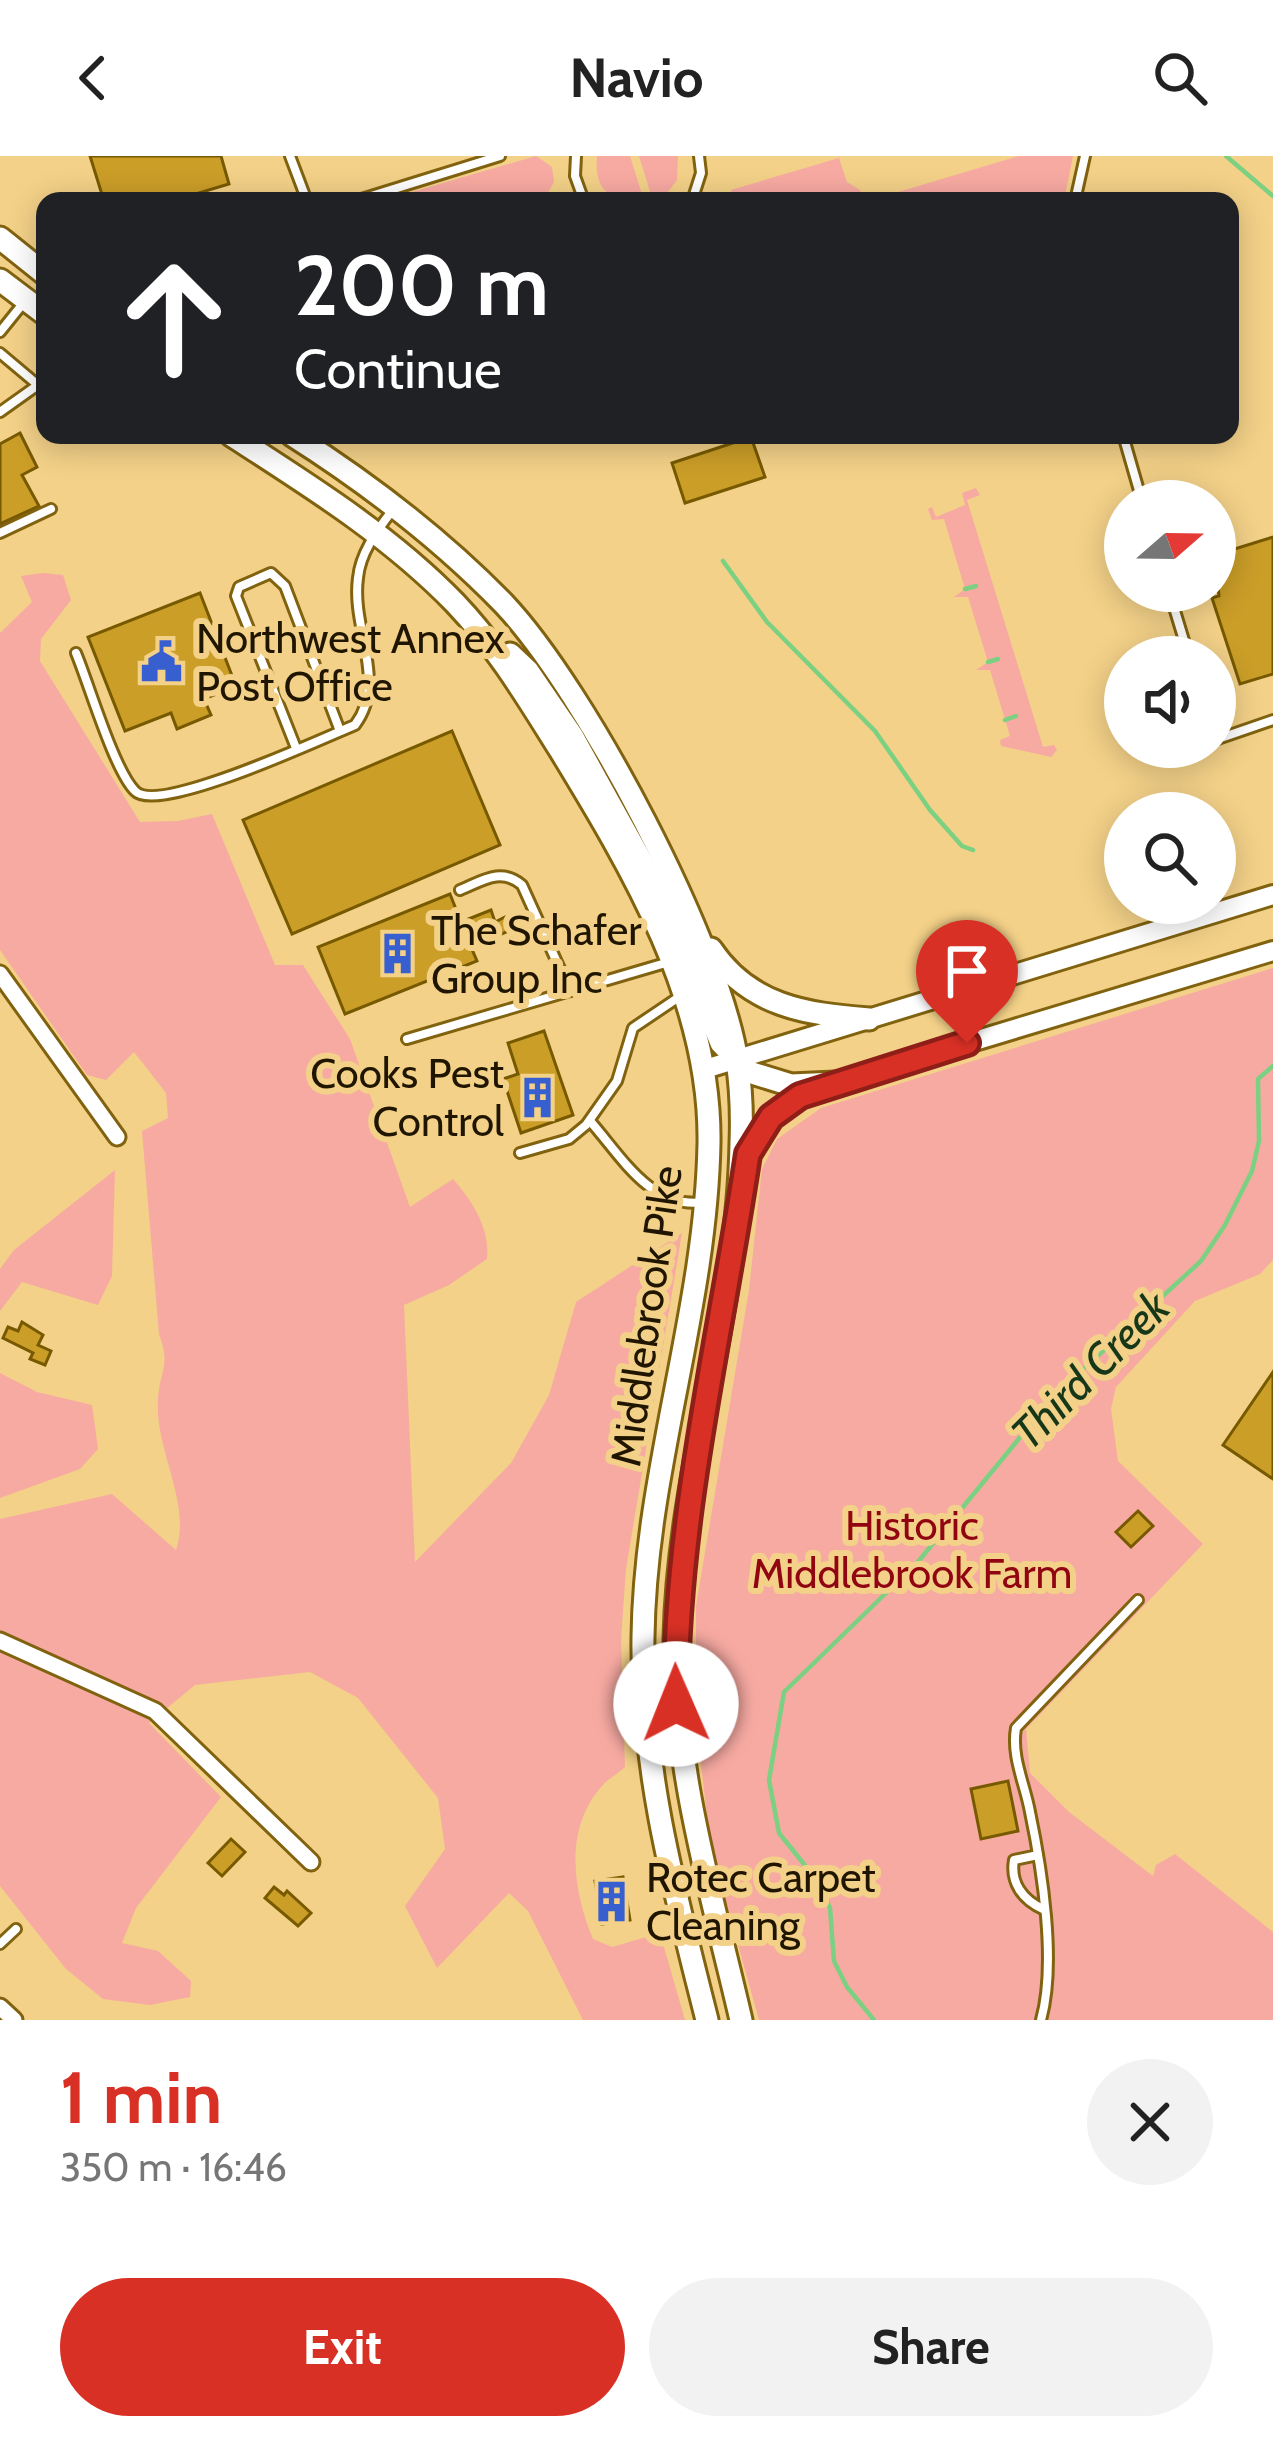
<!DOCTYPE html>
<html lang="en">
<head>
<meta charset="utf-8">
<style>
  body { margin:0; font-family:Cabin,sans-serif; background:#f2f2f2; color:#222; height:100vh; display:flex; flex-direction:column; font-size:45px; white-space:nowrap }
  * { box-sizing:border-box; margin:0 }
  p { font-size:39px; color:#767676 }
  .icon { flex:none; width:66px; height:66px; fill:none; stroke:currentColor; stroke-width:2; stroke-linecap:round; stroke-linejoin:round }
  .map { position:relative; height:1864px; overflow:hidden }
  .details { display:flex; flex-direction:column; background:#fff; flex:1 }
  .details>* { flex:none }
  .hud { position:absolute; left:36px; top:36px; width:1203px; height:252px; border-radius:24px; box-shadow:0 6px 30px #0003; background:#202124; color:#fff; overflow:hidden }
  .needle { width:78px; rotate:70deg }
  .buttons { position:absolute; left:1104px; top:324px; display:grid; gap:24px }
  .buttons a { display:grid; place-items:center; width:132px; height:132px; border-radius:50%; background:#fff; box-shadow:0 6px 30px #0003; font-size:60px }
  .pin { position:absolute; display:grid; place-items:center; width:102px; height:102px; color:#fff; margin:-123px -51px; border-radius:50% 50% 50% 0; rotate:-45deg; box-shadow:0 0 12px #0007 }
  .pin .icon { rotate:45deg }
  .me { position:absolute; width:132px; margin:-66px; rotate:359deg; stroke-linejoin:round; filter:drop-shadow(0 0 9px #0008) }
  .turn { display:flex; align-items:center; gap:42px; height:252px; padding:0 60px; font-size:54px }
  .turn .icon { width:156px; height:156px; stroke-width:2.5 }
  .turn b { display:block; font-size:84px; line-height:102px }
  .round { display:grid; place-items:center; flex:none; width:126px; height:126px; border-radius:63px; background:#f2f2f2 }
  .headline { display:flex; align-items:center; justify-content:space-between; height:204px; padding:0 60px }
  h1 { font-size:72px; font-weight:800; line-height:90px; color:#d93025 }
  .button { display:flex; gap:24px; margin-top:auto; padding:24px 60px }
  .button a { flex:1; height:138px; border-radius:72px; background:#d93025; color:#fff; font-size:48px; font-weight:800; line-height:138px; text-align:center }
  .button a+a { background:#f2f2f2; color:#222 }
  header { display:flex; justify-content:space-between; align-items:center; height:156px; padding:0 60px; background:#fff; font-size:54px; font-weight:800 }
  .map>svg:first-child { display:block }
</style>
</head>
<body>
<header><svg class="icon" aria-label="back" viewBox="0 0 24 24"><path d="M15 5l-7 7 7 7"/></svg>Navio<svg class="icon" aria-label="search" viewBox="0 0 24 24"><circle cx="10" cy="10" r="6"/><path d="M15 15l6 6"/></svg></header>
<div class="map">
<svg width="1273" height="1864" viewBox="0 0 1273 1864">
  <rect width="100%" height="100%" fill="#f3d188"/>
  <!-- green -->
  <g fill="#f7aaa2">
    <polygon points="536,0 552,11 554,26 546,40 533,45 381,45"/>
    <path d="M 597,0 L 630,0 L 644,45 C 611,45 594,37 597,0 Z"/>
    <polygon points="639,0 678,0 677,24 661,45 653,45"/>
    <polygon points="1019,0 1073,0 1064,45 868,45"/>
    <polygon points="839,2 847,26 860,34 865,45 735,45 731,34"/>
    <polygon points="976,332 980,339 967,344 1043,591 1054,589 1057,594 1051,601 1001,590 1000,584 1010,580 990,514 976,514 988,506 968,441 954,441 965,433 944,363 932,364 928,353 932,351 936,361 965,349 962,337"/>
    <path d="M 43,417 L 63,419 L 71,444 L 41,483 L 40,505 L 140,666 L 178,665 L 212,658 L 275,809 L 303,809 L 350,883 L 410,1051 L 453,1023 C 473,1046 490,1072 487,1103 L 449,1129 L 404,1149 L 415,1406 L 511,1307 L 549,1239 L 576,1146 L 682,1077 L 626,1413 L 621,1483 L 625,1611 C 618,1618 609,1622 603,1629 C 563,1672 573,1735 593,1783 L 612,1791 L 660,1777 L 685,1864 L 583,1864 L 528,1755 L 509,1737 L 437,1812 L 405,1750 L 445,1693 L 438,1642 L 358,1542 L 310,1516 L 195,1529 L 149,1567 L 221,1641 L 136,1752 L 122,1787 L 158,1795 L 191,1825 L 190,1841 L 150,1849 L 103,1843 L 66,1813 L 0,1730 L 0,1363 L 112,1338 L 176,1394 C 192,1347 154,1293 158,1243 C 160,1213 171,1210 159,1178 L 142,975 L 168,962 L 166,937 L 134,896 L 106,924 L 87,919 L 0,794 L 0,477 L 32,446 L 21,420 Z"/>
    <polygon points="1273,812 1273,1104 1260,1118 1195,1145 1116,1231 1111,1253 1118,1305 1203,1388 1026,1573 1030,1617 1069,1656 1153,1720 1156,1709 1175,1698 1273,1776 1273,1864 759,1864 710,1688 696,1562 696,1450 749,1134 762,1013 777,983 821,952"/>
    <polygon points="115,1014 112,1120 98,1149 22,1126 0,1155 0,1113 14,1094"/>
    <polygon points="0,1217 37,1236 92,1249 98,1293 80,1313 0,1342"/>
  </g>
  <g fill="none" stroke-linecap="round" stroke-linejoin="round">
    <!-- stream -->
    <g stroke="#7bd082" stroke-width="4.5">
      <polyline points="1226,0 1273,40"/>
      <polyline points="723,405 767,466 875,575 930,654 962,690 973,694"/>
      <polyline points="965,433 976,430"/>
      <polyline points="988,506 998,503"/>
      <polyline points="1005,564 1016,560"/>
      <polyline points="874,1864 847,1831 834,1805 830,1752 820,1728 779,1677 769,1624 784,1536 917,1407 1054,1240 1201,1105 1225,1069 1252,1015 1259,985 1258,923 1273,910"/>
    </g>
  </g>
  <!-- building -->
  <g fill="#cb9e28" stroke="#775900" stroke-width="3">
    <polygon points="90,0 221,0 229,28 172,45 104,45"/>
    <polygon points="20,277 37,311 22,319 39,350 0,368 0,288"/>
    <polygon points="751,281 765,321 685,347 672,307"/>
    <polygon points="1273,381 1273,518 1240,528 1212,442 1219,440 1215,399"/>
    <polygon points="200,437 236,530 204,543 211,559 177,573 171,557 125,575 88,481"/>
    <polygon points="452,575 500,689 292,778 243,664"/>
    <polygon points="450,738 461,766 491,754 495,766 505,761 511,774 471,791 477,805 345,858 318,791"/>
    <polygon points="544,875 573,959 521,977 503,923 518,918 508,887"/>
    <polygon points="22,1166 43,1179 38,1189 51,1195 45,1209 30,1203 33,1197 3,1182 8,1171 18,1175"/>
    <polygon points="1273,1216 1273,1323 1223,1289"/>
    <polygon points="1138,1355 1153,1370 1131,1391 1116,1376"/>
    <polygon points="1008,1625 1018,1675 981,1683 971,1633"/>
    <polygon points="231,1683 245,1696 222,1720 208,1707"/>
    <polygon points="623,1721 630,1764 602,1768 595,1725"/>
    <polygon points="274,1731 284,1739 287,1735 311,1757 298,1770 265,1742"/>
  </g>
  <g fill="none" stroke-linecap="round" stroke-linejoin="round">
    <defs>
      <g id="service">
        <polyline points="290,0 307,45"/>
        <polyline points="576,0 575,20 584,45"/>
        <polyline points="355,45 500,0"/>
        <polyline points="692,45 701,17 699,0"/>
        <polyline points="1075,45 1085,0"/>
        <polyline points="0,176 25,145"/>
        <polyline points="0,197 38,229"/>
        <polyline points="0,256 45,224"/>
        <polyline points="1123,279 1142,345"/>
        <polyline points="0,377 51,353"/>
        <polyline points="1169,435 1189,501"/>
        <path d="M 76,497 C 89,528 114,614 135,635 C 158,659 321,583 355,569 C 388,525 351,473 358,422 C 360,398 377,374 392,355"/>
        <polyline points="1215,584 1273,564"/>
        <polyline points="296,592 236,440 239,431 271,417 285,430 340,575"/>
        <path d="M 460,734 C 482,725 501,711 522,729 L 570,835"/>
        <polyline points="407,883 669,806"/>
        <path d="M 590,965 C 621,1000 651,1054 704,1046"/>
        <polyline points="520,997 569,983 586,969 617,925 633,872 682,839"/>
        <path d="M 1038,1699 L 1014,1704 C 1010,1727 1023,1744 1043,1753"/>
        <polyline points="0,1788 16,1773"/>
        <path d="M 1041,1864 C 1057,1807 1042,1713 1030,1656 C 1025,1628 1011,1601 1016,1572 L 1138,1444"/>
      </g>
      <g id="minor">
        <polyline points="0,818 117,981"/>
        <polyline points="0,1485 155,1555 311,1706"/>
        <polyline points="0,1851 14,1864"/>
      </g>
      <g id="tertiary">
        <polyline points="705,913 1273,739"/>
        <polyline points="835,927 1273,795"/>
      </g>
      <g id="secondary">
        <polyline points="0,82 45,118"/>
        <polyline points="0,124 45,158"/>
        <path d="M 231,279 C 310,330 389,379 455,447 C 497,491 528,543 560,594 C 632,712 711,844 709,987 C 706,1154 645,1315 643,1481 C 641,1613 675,1737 707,1864"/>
        <path d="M 292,279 C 369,328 440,382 504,448 C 586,535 719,787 737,905 C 741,931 742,961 741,987 C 738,1154 679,1315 675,1481 C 673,1611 712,1739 741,1864"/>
        <polyline points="510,498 528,515 573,581 662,742 721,887 749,916 791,929 835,927"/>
        <path d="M 711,793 C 749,850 805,858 869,863"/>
        <path d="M 746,1010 C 752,972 785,945 820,933"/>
      </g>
    </defs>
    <!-- service casing -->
    <use href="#service" stroke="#80620f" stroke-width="14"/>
    <!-- minor casing -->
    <use href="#minor" stroke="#80620f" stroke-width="21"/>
    <!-- tertiary casing -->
    <use href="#tertiary" stroke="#80620f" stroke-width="24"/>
    <!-- secondary casing -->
    <use href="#secondary" stroke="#80620f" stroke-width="27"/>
    <!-- service -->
    <use href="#service" stroke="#fff" stroke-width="8"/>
    <!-- minor -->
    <use href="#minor" stroke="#fff" stroke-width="15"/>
    <!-- tertiary -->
    <use href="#tertiary" stroke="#fff" stroke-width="18"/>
    <!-- secondary -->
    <use href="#secondary" stroke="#fff" stroke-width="21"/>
  </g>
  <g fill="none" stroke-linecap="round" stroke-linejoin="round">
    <defs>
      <path id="route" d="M 676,1548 C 675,1363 721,1180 748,998 L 771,961 L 800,940 L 967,887"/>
    </defs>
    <!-- route casing -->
    <use href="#route" stroke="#8d1f18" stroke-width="30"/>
    <!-- route -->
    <use href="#route" stroke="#d93025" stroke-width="21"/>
  </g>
  <!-- icons -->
  <defs>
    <symbol id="civic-bare" viewBox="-9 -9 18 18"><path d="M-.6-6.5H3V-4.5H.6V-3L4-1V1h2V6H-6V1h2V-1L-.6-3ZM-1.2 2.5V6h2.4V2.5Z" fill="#385fd0" stroke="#f3d188" stroke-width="2.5" paint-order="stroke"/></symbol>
    <symbol id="building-bare" viewBox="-9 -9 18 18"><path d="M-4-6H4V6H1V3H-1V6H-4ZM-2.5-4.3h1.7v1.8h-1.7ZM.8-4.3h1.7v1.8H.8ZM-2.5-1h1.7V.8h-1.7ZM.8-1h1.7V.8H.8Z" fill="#385fd0" stroke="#f3d188" stroke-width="2.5" paint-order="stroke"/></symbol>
  </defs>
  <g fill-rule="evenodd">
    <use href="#civic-bare" x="132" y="476" width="59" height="59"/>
    <use href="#building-bare" x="368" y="768" width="59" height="59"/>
    <use href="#building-bare" x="508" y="912" width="59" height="59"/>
    <use href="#building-bare" x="582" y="1716" width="59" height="59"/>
  </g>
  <g text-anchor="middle" stroke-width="12" stroke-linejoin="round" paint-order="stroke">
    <!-- poi labels -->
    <g font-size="42" fill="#1f1501" stroke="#f3d188" text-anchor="start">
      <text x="196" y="497">Northwest Annex<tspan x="196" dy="48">Post Office</tspan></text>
      <text x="431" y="789">The Schafer<tspan x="431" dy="48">Group Inc</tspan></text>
      <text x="504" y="932" text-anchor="end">Cooks Pest<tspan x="504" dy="48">Control</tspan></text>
      <text x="646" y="1736">Rotec Carpet<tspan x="646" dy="48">Cleaning</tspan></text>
    </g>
    <!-- street labels -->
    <g font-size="42" fill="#1f1501" stroke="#f3d188">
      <text transform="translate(646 1160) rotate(-82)" y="15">Middlebrook Pike</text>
    </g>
    <!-- park labels -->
    <g font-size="42" fill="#910412" stroke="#f3d188">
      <text x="912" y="1384">Historic<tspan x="912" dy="48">Middlebrook Farm</tspan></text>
    </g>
    <!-- water labels -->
    <g font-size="45" font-style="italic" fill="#163819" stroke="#f3d188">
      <text transform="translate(1090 1214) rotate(-45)" y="16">Third Creek</text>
    </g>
  </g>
</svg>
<div class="buttons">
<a><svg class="needle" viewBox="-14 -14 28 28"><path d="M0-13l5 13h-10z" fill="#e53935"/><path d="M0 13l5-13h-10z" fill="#767676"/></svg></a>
<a><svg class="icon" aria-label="sound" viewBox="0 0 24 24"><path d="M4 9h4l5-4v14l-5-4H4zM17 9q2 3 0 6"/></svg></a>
<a><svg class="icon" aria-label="search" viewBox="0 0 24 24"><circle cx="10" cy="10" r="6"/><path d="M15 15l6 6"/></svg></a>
</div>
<div class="pin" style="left:967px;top:887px;background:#d93025"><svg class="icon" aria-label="arrive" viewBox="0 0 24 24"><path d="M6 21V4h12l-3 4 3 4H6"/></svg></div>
<svg class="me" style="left:676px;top:1548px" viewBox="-20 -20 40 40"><circle r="19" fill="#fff"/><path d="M0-13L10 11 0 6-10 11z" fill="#d93025"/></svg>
<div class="hud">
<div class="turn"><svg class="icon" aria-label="ahead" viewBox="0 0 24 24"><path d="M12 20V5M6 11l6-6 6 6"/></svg><div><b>200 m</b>Continue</div></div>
</div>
</div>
<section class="details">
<div class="headline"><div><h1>1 min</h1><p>350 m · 16:46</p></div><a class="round"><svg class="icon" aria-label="close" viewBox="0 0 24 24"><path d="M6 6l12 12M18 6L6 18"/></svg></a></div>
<div class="button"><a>Exit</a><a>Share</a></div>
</section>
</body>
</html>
